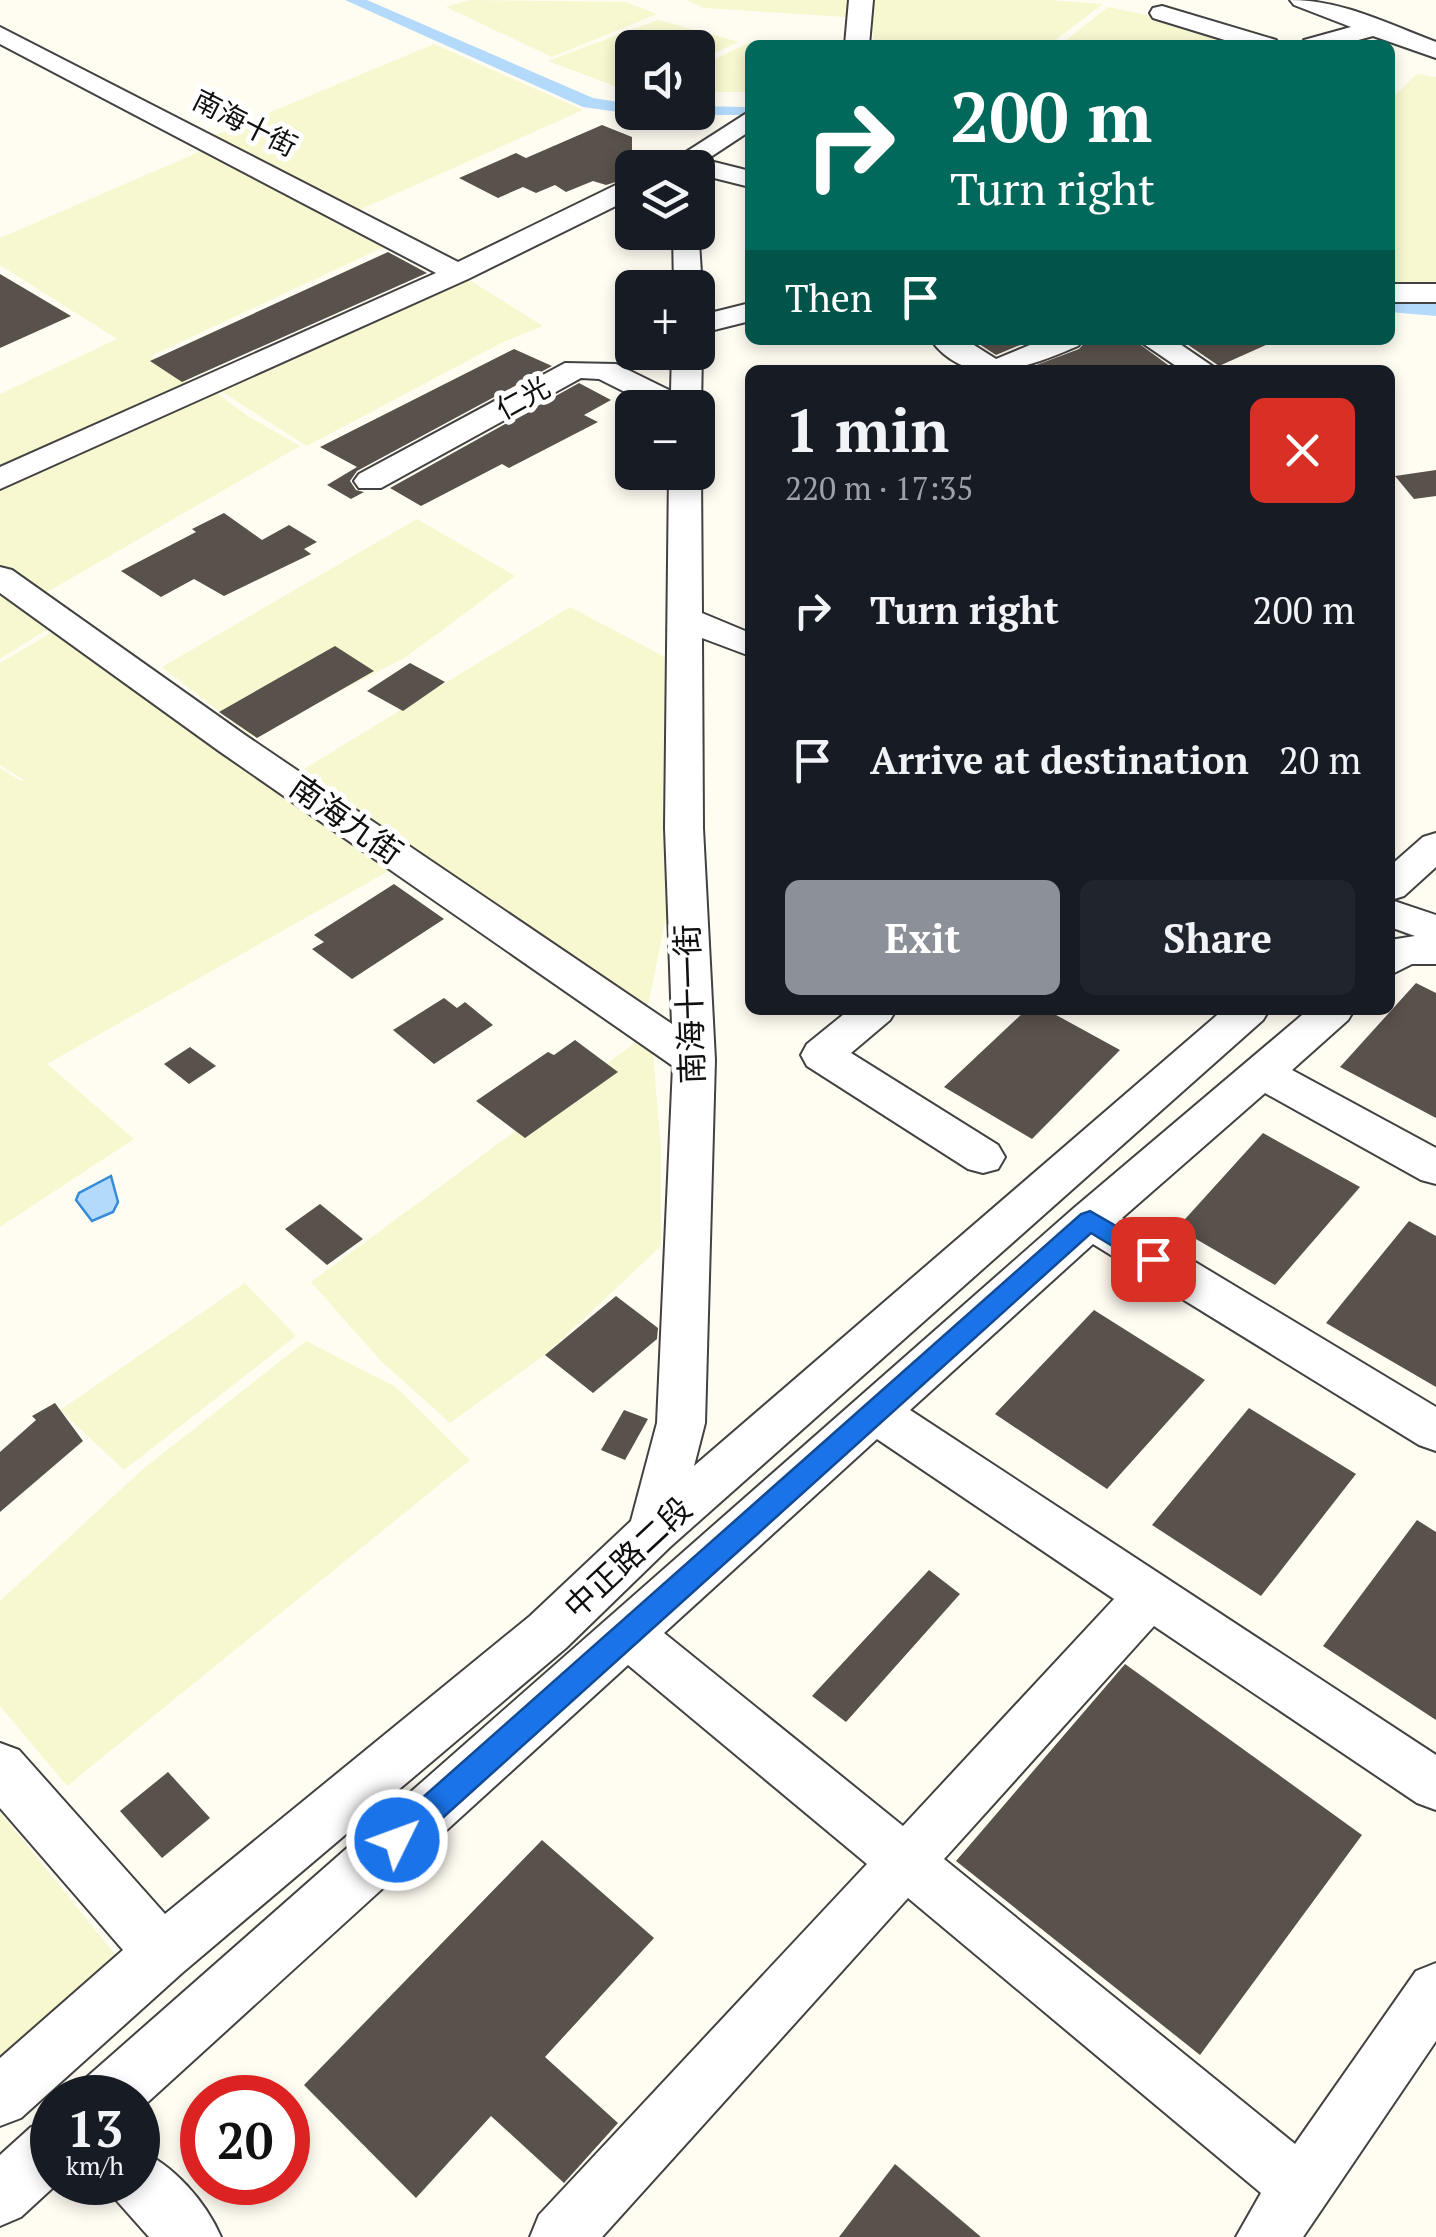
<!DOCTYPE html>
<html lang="en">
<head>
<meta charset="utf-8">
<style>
  body { margin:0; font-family:"PT Serif","Noto Sans TC",serif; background:#20242c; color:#f1f3f6; height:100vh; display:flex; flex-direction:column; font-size:38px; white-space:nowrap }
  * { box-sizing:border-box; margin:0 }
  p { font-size:32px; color:#9ea1a6 }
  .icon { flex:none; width:55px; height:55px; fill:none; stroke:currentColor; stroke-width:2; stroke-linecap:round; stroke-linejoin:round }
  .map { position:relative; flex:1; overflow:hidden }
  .sheet { position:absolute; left:745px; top:365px; width:650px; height:650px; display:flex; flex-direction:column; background:#171b24; border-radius:15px; box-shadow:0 5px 15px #0003 }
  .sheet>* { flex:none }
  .guide { position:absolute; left:745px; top:40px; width:650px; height:305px; border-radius:15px; box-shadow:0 5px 15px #0003; background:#00695c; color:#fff; overflow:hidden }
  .fabs { position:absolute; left:615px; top:30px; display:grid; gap:20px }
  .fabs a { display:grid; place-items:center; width:100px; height:100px; border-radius:15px; background:#171b24; box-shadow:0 5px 15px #0003; font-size:50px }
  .speed { position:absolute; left:30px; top:2075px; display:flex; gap:20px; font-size:50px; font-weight:700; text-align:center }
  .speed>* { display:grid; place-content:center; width:130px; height:130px; border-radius:50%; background:#171b24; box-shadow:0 5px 15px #0003; line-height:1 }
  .speed small { font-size:25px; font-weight:400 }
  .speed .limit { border:15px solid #d22; background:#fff; color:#111 }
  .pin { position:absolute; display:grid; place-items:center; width:85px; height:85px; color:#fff; margin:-42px; border-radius:20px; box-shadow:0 5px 15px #0006 }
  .me { position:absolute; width:110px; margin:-55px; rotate:48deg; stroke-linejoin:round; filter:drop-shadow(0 0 8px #0008) }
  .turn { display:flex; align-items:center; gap:35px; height:210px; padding:0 40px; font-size:45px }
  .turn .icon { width:130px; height:130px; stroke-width:2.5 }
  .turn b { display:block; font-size:70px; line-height:85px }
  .then { display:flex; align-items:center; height:95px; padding:0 40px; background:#0003; gap:20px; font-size:38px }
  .round { display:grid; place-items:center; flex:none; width:105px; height:105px; border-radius:15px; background:#20242c }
  .head { display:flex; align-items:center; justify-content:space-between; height:170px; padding:0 40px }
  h1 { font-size:60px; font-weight:700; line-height:75px }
  .button { display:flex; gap:20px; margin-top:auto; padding:20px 40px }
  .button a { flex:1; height:115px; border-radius:15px; background:#8c9099; color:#fff; font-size:40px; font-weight:700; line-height:115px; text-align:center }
  .button a+a { background:#20242c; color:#f1f3f6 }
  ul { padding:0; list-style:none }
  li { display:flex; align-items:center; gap:30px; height:150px; padding:0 40px }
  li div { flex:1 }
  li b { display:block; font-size:38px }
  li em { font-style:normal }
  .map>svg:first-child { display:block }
</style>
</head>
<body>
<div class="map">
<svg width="1436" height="2237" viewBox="0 0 1436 2237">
  <rect width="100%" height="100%" fill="#fffdf2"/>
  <!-- farmland -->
  <g fill="#f7f7d0">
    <polygon points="469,0 625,2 657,14 552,57 446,7"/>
    <polygon points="686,0 852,0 846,17 704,8"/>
    <polygon points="870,0 1049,0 1103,4 1049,45 874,45 872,18 866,17"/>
    <polygon points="1108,7 1157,17 1233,40 1227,45 1060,45"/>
    <polygon points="658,20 739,42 698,60 698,48 632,48 632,89 628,91 548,61"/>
    <polygon points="753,41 763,45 750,45 750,92 698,92 698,67"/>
    <polygon points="434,44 583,110 355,212 403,238 151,356 190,382 0,472 0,394 117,339 0,265 0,238 215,145 206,139"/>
    <polygon points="1417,74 1436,77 1436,289 1390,286 1390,100"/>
    <polygon points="458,273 543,326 503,342 307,446 213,386"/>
    <polygon points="210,388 249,417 300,446 42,595 0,565 0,481"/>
    <polygon points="417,519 515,576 406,657 252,737 162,667"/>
    <polygon points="0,578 57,623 0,659"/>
    <polygon points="570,607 682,666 684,828 647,1011 299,772"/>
    <polygon points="65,625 401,864 47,1064 134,1139 0,1227 0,768 21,781 27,778 22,779 0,765 0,663"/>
    <polygon points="651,1031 661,1148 661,1246 545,1355 450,1423 382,1362 311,1282"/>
    <polygon points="245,1283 296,1336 124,1470 60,1410"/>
    <polygon points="306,1341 396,1387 470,1460 67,1786 0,1706 0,1601 143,1469"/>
    <polygon points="0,1812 117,1957 0,2056"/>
  </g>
  <!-- water -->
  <polygon fill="#b3dafa" stroke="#358bd6" stroke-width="2.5" points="111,1176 118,1202 113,1212 92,1221 76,1200 79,1193"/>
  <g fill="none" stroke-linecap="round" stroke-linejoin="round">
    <!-- canal -->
    <g fill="#b3dafa" fill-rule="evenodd">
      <polygon points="345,0 367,0 593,98 632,104 632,112 639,112 632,114 583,107"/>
      <polygon points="698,106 743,107 749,108 750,115 692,115 698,112"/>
      <polygon points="1390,300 1436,304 1436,316 1390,312"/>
    </g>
  </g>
  <!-- building -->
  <g fill="#59514b">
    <polygon points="602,125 632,137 632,177 606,185 593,181 566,192 555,185 536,193 523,187 498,198 459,178 516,153 526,158"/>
    <polygon points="388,252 427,273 182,382 150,361"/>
    <polygon points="0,274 71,316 0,348"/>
    <polygon points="973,340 1032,340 996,355"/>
    <polygon points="1087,340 1134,340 1175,370 1023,370 1079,349"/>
    <polygon points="1181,340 1277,340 1219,366"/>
    <polygon points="514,349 552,366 357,471 350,481 356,490 364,492 351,499 327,485 357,467 320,447"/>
    <polygon points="579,383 611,400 584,415 598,422 509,468 502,464 421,506 390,488"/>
    <polygon points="1436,470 1436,496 1414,499 1395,476"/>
    <polygon points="224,513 262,540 289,525 317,542 304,549 311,554 224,596 194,579 161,597 121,571 196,532 192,529"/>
    <polygon points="335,646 374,671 257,738 219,712"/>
    <polygon points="410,663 445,682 403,711 367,691"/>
    <polygon points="394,884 444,919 352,979 312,949 324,942 314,935"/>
    <polygon points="1416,983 1436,993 1436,1118 1340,1067"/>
    <polygon points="444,998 457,1008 465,1002 493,1025 434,1064 393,1030"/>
    <polygon points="1026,1010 1047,1010 1120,1050 1032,1139 944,1087"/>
    <polygon points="575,1040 618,1072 525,1138 476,1101 548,1052 554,1055"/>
    <polygon points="190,1047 216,1066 189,1084 164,1064"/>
    <polygon points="1263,1133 1360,1187 1275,1285 1177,1228"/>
    <polygon points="320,1204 363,1239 327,1265 285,1229"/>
    <polygon points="1409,1221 1436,1236 1436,1387 1326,1323"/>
    <polygon points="616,1296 658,1328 657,1339 593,1393 545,1355"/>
    <polygon points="1094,1310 1205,1380 1107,1489 995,1414"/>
    <polygon points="55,1403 83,1441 0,1512 0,1452 36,1420 32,1416"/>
    <polygon points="1249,1408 1356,1474 1261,1596 1152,1525"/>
    <polygon points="624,1410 648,1419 625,1460 601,1450"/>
    <polygon points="1417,1520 1436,1532 1436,1720 1323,1646"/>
    <polygon points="929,1570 960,1594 846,1722 812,1696"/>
    <polygon points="1125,1664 1362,1835 1200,2055 956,1861"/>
    <polygon points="168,1772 210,1818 162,1858 120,1811"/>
    <polygon points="542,1840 654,1938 545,2057 618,2123 564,2183 491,2116 416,2198 304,2085"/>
    <polygon points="895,2164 981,2237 839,2237"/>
  </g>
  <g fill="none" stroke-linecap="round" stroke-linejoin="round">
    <defs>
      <g id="minor">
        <polygon points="849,0 873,0 869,45 845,45"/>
        <path d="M 1290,0 C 1342,0 1388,24 1436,42 L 1436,58 L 1373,36 L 1340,45 L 1301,45 L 1304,40 L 1351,27 L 1294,5 Z"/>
        <polygon points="1162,6 1276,40 1279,45 1241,45 1153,18 1150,13 1153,8"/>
        <polygon points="0,27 458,262 622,182 632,180 632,198 468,279 0,489 0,467 436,273 0,44"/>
        <polygon points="750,111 750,131 706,160 750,171 750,187 698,174 698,168 661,168"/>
        <polygon points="698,227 702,288 698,294 698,288 674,288 673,232 698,232"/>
        <rect x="1390" y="284" width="46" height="18"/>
        <polygon points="750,303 750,321 698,334 698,316"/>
        <path d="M 931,340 L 966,340 L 996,359 L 1042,340 L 1083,340 L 1078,346 C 1031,366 969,392 931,340 Z"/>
        <polygon points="1138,340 1174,340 1218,370 1182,370"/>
        <polygon points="698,346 702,352 701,408 698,414 698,408 657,408 599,379 581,378 381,488 359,488 354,481 359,474 565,363 616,364 671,391 672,352 698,352"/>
        <polygon points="698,467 701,472 702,613 750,633 750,656 702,638 703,828 715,1060 705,1423 694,1466 1223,1010 1269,1010 1263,1020 670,1547 566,1648 182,1973 21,2118 0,2126 0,2058 123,1950 0,1808 0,1743 19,1750 165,1914 530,1616 631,1521 657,1423 673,1066 219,751 0,593 0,567 12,570 245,735 672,1024 665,828 669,472 698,472"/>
        <polygon points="1436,833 1436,867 1404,896 1391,900 1436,915 1436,964 1412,964 1390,975 1390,940 1415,936 1390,927 1390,866 1423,837"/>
        <polygon points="849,1010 896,1010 890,1020 851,1053 998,1145 1005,1157 998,1169 983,1173 968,1169 807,1066 801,1055 807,1044"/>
        <path d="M 1308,1010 L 1354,1010 L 1348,1020 L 1292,1070 L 1436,1148 L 1436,1184 L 1421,1180 L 1265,1093 L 1122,1218 L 1436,1407 L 1436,1451 L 1419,1445 L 1093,1244 L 910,1410 L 1436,1755 L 1436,1810 L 1417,1803 L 1154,1626 L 944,1859 L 1295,2144 L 1416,1971 L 1436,1963 L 1436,2041 L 1303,2237 L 1236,2237 L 1261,2193 L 908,1898 L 602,2237 L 530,2237 L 539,2215 L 867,1864 L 628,1665 L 138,2111 L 138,2098 L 79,2098 L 87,2077 L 1074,1208 ZM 877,1439 L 1114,1599 L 903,1826 L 664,1633 Z"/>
        <polygon points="52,2118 52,2182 59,2182 21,2217 0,2226 0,2155 31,2127"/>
        <path d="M 138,2150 C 173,2164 206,2202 221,2237 L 149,2237 L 117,2201 L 109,2182 L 138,2182 Z"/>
      </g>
    </defs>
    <!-- minor casing -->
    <use href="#minor" stroke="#424242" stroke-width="4"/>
    <!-- minor -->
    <use href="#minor" fill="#fff" fill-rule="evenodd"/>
  </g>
  <!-- route -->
  <polygon fill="#1a73e8" stroke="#114b97" stroke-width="2.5" points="1090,1211 1161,1252 1165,1259 1161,1265 1144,1265 1091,1233 407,1850 397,1854 386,1850 382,1840 386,1830 1081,1214"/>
  <g text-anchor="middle" stroke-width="10" stroke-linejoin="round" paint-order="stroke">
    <!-- far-street labels -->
    <g font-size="28" fill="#0f0f0f" stroke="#fff">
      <text transform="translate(245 123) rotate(27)" y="10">南海十街</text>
      <text transform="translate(523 398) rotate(-29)" y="10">仁光</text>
    </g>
    <!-- street labels -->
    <g font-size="32" fill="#0f0f0f" stroke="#fff">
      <text transform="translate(346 820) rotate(35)" y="11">南海九街</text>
      <text transform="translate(690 1004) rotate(-92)" y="11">南海十一街</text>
      <text transform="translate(628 1558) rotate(-43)" y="11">中正路二段</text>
    </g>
  </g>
</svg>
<div class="fabs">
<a><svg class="icon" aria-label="sound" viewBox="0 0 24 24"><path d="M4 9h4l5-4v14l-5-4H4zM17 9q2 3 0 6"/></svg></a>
<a><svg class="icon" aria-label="layers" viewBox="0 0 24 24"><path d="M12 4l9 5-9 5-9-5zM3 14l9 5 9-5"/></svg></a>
<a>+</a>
<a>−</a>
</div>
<div class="speed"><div>13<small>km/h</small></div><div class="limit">20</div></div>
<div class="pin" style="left:1153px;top:1259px;background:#d93025"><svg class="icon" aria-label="arrive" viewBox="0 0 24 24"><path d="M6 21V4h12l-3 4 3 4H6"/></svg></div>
<svg class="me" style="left:397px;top:1840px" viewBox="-20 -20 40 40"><circle r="17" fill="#1a73e8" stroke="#fff" stroke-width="3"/><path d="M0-11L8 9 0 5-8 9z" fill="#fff"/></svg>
<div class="guide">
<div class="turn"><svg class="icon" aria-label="right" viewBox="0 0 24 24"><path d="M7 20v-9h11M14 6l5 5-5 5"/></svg><div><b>200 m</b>Turn right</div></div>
<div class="then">Then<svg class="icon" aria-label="arrive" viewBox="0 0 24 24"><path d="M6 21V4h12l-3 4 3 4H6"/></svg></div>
</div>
<section class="sheet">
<div class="head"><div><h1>1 min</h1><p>220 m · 17:35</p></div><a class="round" style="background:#d93025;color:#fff"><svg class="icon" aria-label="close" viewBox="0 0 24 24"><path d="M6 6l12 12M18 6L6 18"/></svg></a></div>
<ul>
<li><svg class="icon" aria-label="right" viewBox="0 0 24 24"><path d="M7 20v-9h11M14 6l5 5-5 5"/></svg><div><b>Turn right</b></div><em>200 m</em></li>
<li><svg class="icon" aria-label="arrive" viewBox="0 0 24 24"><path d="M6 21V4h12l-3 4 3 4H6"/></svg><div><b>Arrive at destination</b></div><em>20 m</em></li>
</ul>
<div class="button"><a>Exit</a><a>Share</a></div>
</section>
</div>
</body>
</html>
